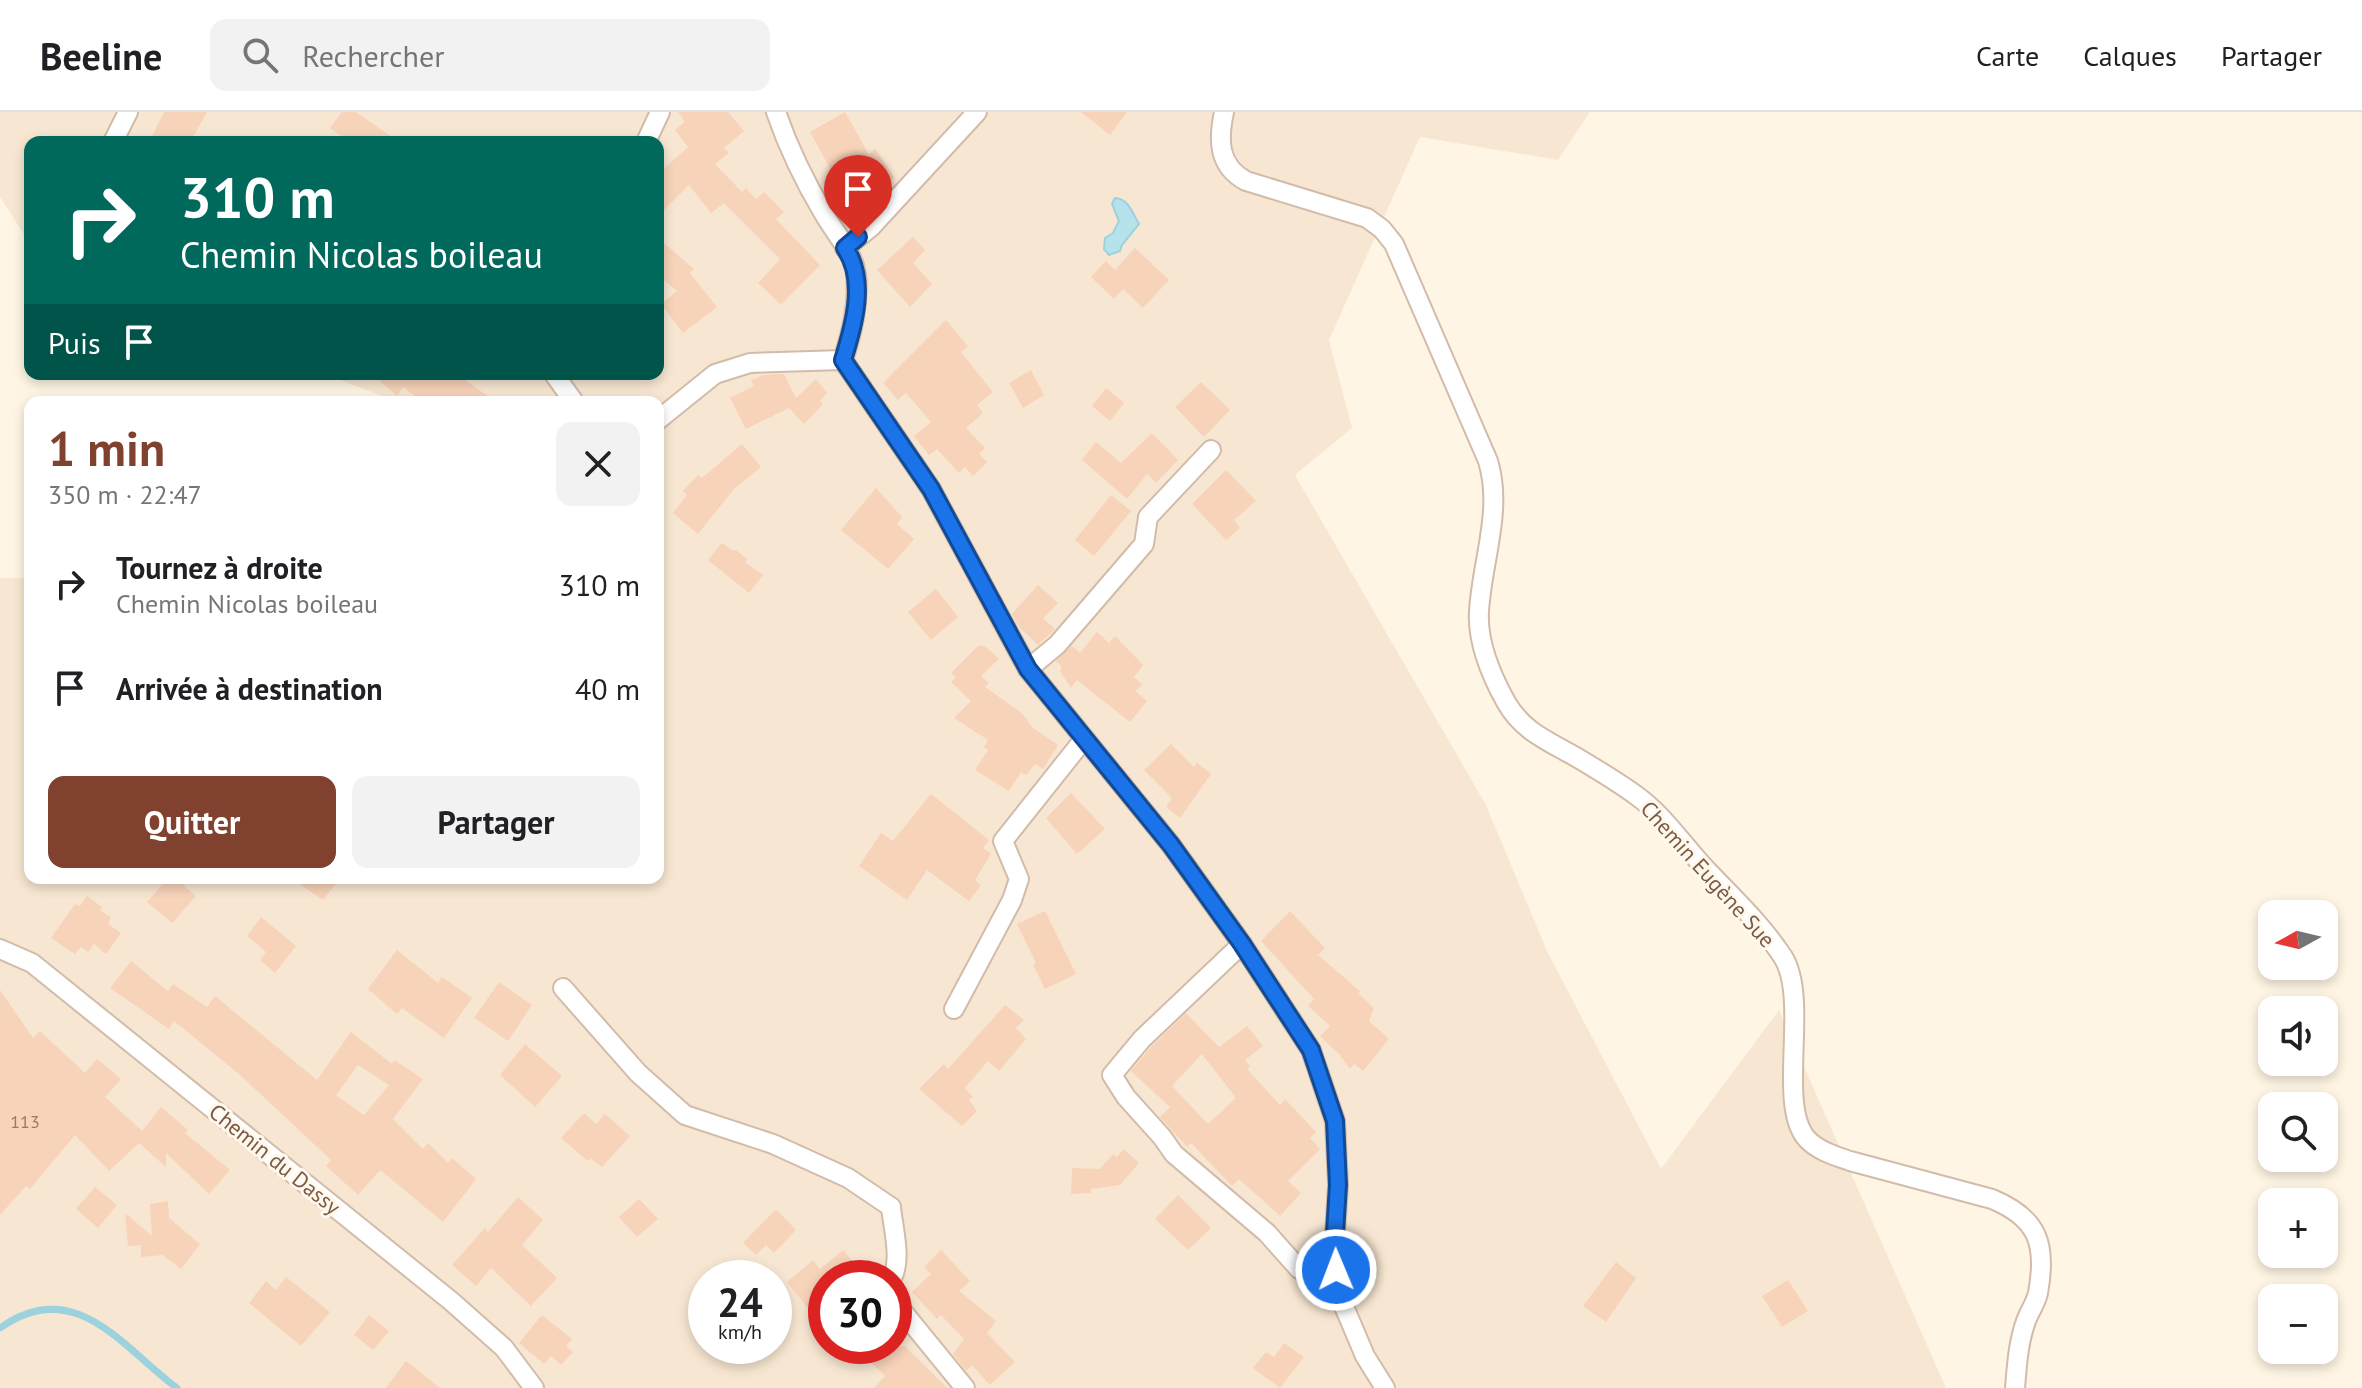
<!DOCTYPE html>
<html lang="fr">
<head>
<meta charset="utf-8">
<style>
  body { margin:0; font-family:"PT Sans",sans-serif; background:#f2f2f2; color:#202124; height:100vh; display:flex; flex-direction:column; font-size:30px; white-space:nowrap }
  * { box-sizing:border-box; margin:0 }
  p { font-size:26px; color:#757577 }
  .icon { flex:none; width:44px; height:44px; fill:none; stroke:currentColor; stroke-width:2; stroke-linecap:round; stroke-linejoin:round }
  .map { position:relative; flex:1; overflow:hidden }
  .side { position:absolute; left:24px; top:284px; width:640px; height:488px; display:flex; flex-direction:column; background:#fff; border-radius:16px; box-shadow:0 4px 12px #0003 }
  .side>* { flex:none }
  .banner { position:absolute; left:24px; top:24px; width:640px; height:244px; border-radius:16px; box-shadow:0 4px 12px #0003; background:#00695c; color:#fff; overflow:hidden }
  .needle { width:52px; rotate:262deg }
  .buttons { position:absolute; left:2258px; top:788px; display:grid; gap:16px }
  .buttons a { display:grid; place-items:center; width:80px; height:80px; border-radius:16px; background:#fff; box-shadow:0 4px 12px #0003; font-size:40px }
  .speed { position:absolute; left:688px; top:1148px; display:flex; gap:16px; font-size:40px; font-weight:700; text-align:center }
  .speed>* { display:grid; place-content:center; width:104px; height:104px; border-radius:50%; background:#fff; box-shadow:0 4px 12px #0003; line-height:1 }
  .speed small { font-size:20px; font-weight:400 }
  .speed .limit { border:12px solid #d22; background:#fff; color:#111 }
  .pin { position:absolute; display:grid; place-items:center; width:68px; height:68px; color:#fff; margin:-82px -34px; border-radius:50% 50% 50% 0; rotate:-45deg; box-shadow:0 0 8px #0007 }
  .pin .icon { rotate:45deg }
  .me { position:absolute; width:88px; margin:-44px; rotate:359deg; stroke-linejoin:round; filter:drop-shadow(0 0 6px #0008) }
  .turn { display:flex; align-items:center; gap:28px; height:168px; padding:0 24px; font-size:36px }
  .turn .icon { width:104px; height:104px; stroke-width:2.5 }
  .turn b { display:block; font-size:56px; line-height:68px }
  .then { display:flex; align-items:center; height:76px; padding:0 24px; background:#0003; gap:16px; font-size:30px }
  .round { display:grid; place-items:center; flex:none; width:84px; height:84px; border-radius:16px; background:#f2f2f2 }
  .headline { display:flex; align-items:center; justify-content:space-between; height:136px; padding:0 24px }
  h1 { font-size:48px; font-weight:800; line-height:60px; color:#80422f }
  .button { display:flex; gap:16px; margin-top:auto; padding:16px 24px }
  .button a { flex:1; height:92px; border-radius:16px; background:#80422f; color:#fff; font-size:32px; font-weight:800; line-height:92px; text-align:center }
  .button a+a { background:#f2f2f2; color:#202124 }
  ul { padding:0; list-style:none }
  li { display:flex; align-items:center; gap:24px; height:104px; padding:0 24px }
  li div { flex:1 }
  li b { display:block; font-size:30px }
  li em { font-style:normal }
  header { display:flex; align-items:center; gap:48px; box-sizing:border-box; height:112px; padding:0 40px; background:#fff; border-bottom:2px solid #e0e0e0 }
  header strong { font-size:38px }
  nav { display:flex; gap:44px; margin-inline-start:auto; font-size:28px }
  .search { width:560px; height:72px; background:#f2f2f2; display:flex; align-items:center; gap:20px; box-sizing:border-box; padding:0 28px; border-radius:16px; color:#757577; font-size:30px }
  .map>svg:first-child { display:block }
</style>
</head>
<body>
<header>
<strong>Beeline</strong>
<div class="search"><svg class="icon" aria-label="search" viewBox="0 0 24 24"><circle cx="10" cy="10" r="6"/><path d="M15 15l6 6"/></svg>Rechercher</div>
<nav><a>Carte</a><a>Calques</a><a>Partager</a></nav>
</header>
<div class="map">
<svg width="2362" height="1276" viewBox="0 0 2362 1276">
  <rect width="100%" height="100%" fill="#fff5e4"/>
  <!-- residential -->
  <path fill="#f7e7d2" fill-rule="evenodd" d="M 0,0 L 1590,0 L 1558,48 L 1420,25 L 1329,228 L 1352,316 L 1295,363 L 1486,693 L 1547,839 L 1661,1057 L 1779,898 L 1946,1276 L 0,1276 L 0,466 L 30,466 L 30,766 L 658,766 L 658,290 L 397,290 L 333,265 L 303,262 L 658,262 L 658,30 L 30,30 L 30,132 L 0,85 ZM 706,1166 L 774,1166 L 774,1234 L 706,1234 ZM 826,1166 L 894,1166 L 894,1234 L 826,1234 Z"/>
  <!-- water -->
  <path fill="#b6e2eb" stroke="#9bd2de" stroke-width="2" d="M 1115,86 C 1128,86 1133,102 1139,112 L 1122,133 L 1120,139 L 1109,143 L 1104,137 L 1105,126 L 1113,121 L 1119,109 L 1112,92 Z"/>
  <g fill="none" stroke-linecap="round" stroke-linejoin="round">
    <!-- stream -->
    <path stroke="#9bd2de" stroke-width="7" d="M 0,1216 C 75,1163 122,1235 177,1276"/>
  </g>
  <!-- building -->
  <g fill="#f7d3b9" fill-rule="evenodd">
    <polygon points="164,0 207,0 190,30 149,30"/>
    <polygon points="342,0 356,0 399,30 350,30 330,16"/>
    <polygon points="678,0 728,0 744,19 724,36 729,41 715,52 742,80 746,76 756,87 764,80 784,100 776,107 820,153 781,193 758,171 780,147 724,91 711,101 689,73 658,104 658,62 688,35 675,18 685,10"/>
    <polygon points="845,0 869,43 875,36 894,65 862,107 836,85 842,78 810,20"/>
    <polygon points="1081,0 1127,0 1110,23"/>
    <polygon points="913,125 925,138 913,151 932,172 910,195 877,158"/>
    <polygon points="658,126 694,157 690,161 717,195 683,221 661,192 677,179 658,163"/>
    <polygon points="1135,136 1169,168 1143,196 1123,177 1114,187 1091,165 1106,149 1115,158"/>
    <polygon points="946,208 968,234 961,240 993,280 977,293 983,301 966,316 985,336 979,342 987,350 973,364 965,355 959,361 937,337 929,343 914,324 931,310 906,281 898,288 883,271"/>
    <polygon points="1031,258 1044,283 1023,296 1009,271"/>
    <polygon points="372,262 457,262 496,290 423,290 403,275 397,284"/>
    <polygon points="784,262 796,286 816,267 827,281 820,289 823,292 804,312 789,296 746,317 730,286 754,274 751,268 763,263"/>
    <polygon points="1201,270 1230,298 1204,325 1175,295"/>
    <polygon points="1106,276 1124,291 1110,309 1092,294"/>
    <polygon points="1152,321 1178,348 1156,371 1147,362 1127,387 1082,348 1096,330 1121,351"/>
    <polygon points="742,332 761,355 734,377 698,422 673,401 687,383 683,379 698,363 702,366"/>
    <polygon points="1226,358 1256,389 1234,408 1240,416 1226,428 1192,392"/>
    <polygon points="876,376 902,405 897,412 914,427 888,457 841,418"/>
    <polygon points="1111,383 1131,399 1094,444 1075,428"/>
    <polygon points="722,431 733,439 736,438 747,447 745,450 763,463 749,481 708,448"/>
    <polygon points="1038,473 1058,491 1043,506 1055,517 1038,533 1019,515 1012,502"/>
    <polygon points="936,477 958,505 931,528 908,500"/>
    <polygon points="1097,520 1109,531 1115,524 1143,553 1134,565 1142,573 1135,579 1147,589 1130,610 1077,568 1071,576 1060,559 1062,555 1056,549 1072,534 1080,541"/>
    <polygon points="978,534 985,534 999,547 981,564 989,571 985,575 1023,602 1032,615 1058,633 1043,657 1035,652 1026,663 1021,660 1009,679 975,658 988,638 984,635 988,628 954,606 971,589 951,570 956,565 951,561"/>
    <polygon points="1171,632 1194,655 1197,651 1211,662 1180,706 1166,695 1172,686 1144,658"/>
    <polygon points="1071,681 1105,717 1077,742 1046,706"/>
    <polygon points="931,682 989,728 983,736 991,742 975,768 981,773 969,789 927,758 907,788 859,754 881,721 893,729"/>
    <polygon points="168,766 175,766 196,784 172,811 147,790"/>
    <polygon points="291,766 340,766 323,788"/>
    <polygon points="87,784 102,795 100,798 111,806 108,812 121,821 106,842 94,832 88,840 81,835 75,842 51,826 75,792 80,794"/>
    <polygon points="1045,799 1076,862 1045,877 1033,852 1036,851 1017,812"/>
    <polygon points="1290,799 1325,836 1318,843 1361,880 1358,881 1374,896 1369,909 1389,927 1363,959 1354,952 1350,957 1339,942 1320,924 1330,914 1308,894 1314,887 1261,829"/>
    <polygon points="261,805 296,834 275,861 260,848 266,840 247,824"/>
    <polygon points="397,838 438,871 442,865 472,886 444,926 402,896 397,902 368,877"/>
    <path d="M 131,849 L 168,879 L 173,872 L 207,895 L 215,884 L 317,968 L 351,920 L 392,952 L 394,948 L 423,967 L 393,1007 L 423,1037 L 428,1031 L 448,1051 L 452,1046 L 476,1067 L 443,1110 L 380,1058 L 358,1083 L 326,1054 L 331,1048 L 239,962 L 174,909 L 169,917 L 110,876 ZM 358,953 L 389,973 L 364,1003 L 336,983 Z"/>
    <polygon points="499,870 532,893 508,929 474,906"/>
    <polygon points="0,878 33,926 40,919 85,961 97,947 121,967 105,985 142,1019 161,995 188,1018 185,1021 230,1058 209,1082 166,1041 166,1055 139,1031 109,1059 75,1023 30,1077 26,1074 0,1103"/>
    <polygon points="1005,893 1024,908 1016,916 1026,927 999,959 988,949 965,976 973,985 969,988 977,999 962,1014 919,977 944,952 948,957"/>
    <path d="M 1186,901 L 1219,935 L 1247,914 L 1263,934 L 1245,948 L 1250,954 L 1247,957 L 1280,993 L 1285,987 L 1316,1020 L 1310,1026 L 1320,1037 L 1288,1069 L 1301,1081 L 1280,1104 L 1239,1067 L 1232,1074 L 1191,1031 L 1187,1035 L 1160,1005 L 1170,995 L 1131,959 L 1151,935 ZM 1202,942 L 1236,986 L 1208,1012 L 1172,974 Z"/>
    <polygon points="525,932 562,964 535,995 500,963"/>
    <polygon points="584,1001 596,1012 605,1002 630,1024 602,1055 591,1046 588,1049 561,1026"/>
    <polygon points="1124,1037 1139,1051 1120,1073 1091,1077 1091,1081 1071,1082 1072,1056 1100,1057 1113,1042 1117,1045"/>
    <polygon points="95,1075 117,1093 98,1116 76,1097"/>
    <polygon points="1178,1083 1211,1116 1188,1138 1155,1107"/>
    <polygon points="518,1085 543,1108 522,1133 557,1166 531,1194 491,1156 476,1174 452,1153 485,1116 488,1120"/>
    <polygon points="639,1087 658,1107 637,1125 619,1105"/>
    <polygon points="168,1089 169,1106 200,1132 181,1157 163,1143 141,1145 141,1133 128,1134 125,1101 152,1124 150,1092"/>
    <polygon points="776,1097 796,1118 774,1141 766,1133 756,1143 743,1131"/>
    <polygon points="843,1138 854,1151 836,1166 826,1166 826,1219 787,1170 813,1148 820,1157"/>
    <polygon points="941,1138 970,1169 959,1179 996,1209 987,1221 1015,1250 990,1273 972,1253 966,1259 953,1242 964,1227 941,1203 937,1207 912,1180 931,1162 924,1155"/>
    <polygon points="1616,1150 1636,1166 1606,1210 1583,1194"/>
    <polygon points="286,1165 330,1200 301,1234 249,1191 266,1169 276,1178"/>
    <polygon points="1788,1168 1808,1199 1782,1215 1762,1184"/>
    <polygon points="369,1203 389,1219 373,1238 354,1223"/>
    <polygon points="542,1203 572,1227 566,1234 573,1240 561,1253 551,1244 544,1252 519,1231"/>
    <polygon points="1284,1231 1304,1245 1280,1276 1253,1256 1266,1240 1274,1245"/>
    <polygon points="854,1234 905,1234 947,1276 874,1276 885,1264"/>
    <polygon points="406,1249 440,1276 386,1276"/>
  </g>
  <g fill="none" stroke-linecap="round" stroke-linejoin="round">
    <defs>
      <g id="street">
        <path d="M 776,0 C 788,35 805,70 824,102 C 835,121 853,140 856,162 C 859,192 852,220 843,248"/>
        <path d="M 1224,0 C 1218,28 1218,54 1246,69 L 1367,106 L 1382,117 L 1394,132 L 1488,349 C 1503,398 1482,449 1479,499 C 1477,530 1491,563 1506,590 C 1522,619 1548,629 1576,645 C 1596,657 1618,670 1637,684 C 1663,703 1681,730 1703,754 C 1730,783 1761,811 1783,845 C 1810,888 1776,993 1807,1027 C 1818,1039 1836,1044 1850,1049 L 1992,1087 C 2038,1106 2047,1132 2038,1181 C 2036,1191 2029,1200 2026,1209 C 2018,1231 2017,1253 2015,1276"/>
        <polyline points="113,30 128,0"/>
        <polyline points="646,30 660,0"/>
        <polyline points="845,136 871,115 977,0"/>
        <polyline points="843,248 931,377 1028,557 1171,733 1242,832 1311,938 1335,1009 1338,1073 1334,1137 1337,1178 1365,1244 1385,1276"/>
        <polyline points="554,262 574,290"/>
        <polyline points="658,308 715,262 750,251 843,248"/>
        <polyline points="1028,557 1057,533 1144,432 1148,405 1211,338"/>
        <polyline points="1242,832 1142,927 1112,963 1126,985 1162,1025 1174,1042 1267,1121 1299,1157 1336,1158"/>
        <polyline points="0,837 32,851 451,1189 504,1236 534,1276"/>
        <path d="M 563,876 L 638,961 L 685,1003 L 773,1032 L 848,1066 L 891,1095 C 893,1116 902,1147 892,1166"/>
        <polyline points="954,897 1012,788 1019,767 1003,729 1084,627"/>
        <polyline points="894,1189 965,1276"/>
      </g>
    </defs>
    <!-- street casing -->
    <use href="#street" stroke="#d2bca9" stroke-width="22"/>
    <!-- street -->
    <use href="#street" stroke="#fff" stroke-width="18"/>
  </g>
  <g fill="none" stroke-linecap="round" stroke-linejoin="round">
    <defs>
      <path id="route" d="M 858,125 L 845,136 C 867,168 854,213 843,248 L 931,377 L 1028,557 L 1171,733 L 1242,832 L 1311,938 L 1335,1009 L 1338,1073 L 1334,1137 L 1336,1158"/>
    </defs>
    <!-- route casing -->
    <use href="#route" stroke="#114b97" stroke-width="20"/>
    <!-- route -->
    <use href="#route" stroke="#1a73e8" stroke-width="14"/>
  </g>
  <g text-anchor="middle" stroke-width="6" stroke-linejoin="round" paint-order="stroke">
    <!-- number labels -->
    <g font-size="18" fill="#9a7863">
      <text x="25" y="1016">113</text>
    </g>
    <!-- street labels -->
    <g font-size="22" fill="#7b5a46" stroke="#fff8ed">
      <text transform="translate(1708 762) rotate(48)" y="8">Chemin Eugène Sue</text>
      <text transform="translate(275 1047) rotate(39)" y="8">Chemin du Dassy</text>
    </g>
  </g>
</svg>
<div class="buttons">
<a><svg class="needle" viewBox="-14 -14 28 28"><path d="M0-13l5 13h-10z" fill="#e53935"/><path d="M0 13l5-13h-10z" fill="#757577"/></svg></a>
<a><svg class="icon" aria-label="sound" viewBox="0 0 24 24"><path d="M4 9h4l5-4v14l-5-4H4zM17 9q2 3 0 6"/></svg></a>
<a><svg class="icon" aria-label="search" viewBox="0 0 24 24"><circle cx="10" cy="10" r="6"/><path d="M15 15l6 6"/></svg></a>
<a>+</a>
<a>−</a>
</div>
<div class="speed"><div>24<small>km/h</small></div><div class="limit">30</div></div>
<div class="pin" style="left:858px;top:125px;background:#d93025"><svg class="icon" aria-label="arrive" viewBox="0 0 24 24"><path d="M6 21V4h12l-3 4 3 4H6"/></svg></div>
<svg class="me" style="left:1336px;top:1158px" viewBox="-20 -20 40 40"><circle r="17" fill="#1a73e8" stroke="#fff" stroke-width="3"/><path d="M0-11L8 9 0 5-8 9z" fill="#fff"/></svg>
<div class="banner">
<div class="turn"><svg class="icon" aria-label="right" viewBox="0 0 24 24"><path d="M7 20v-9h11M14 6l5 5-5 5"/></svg><div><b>310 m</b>Chemin Nicolas boileau</div></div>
<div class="then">Puis<svg class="icon" aria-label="arrive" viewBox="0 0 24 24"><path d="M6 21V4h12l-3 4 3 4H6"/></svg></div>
</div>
<section class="side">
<div class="headline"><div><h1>1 min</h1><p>350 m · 22:47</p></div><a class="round"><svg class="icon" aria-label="close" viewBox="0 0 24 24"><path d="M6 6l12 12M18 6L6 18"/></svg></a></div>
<ul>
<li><svg class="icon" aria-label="right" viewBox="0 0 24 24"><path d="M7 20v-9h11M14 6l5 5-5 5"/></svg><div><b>Tournez à droite</b><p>Chemin Nicolas boileau</p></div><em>310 m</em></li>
<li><svg class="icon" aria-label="arrive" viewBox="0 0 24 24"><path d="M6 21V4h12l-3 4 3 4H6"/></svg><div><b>Arrivée à destination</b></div><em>40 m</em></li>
</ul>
<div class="button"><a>Quitter</a><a>Partager</a></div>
</section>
</div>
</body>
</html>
